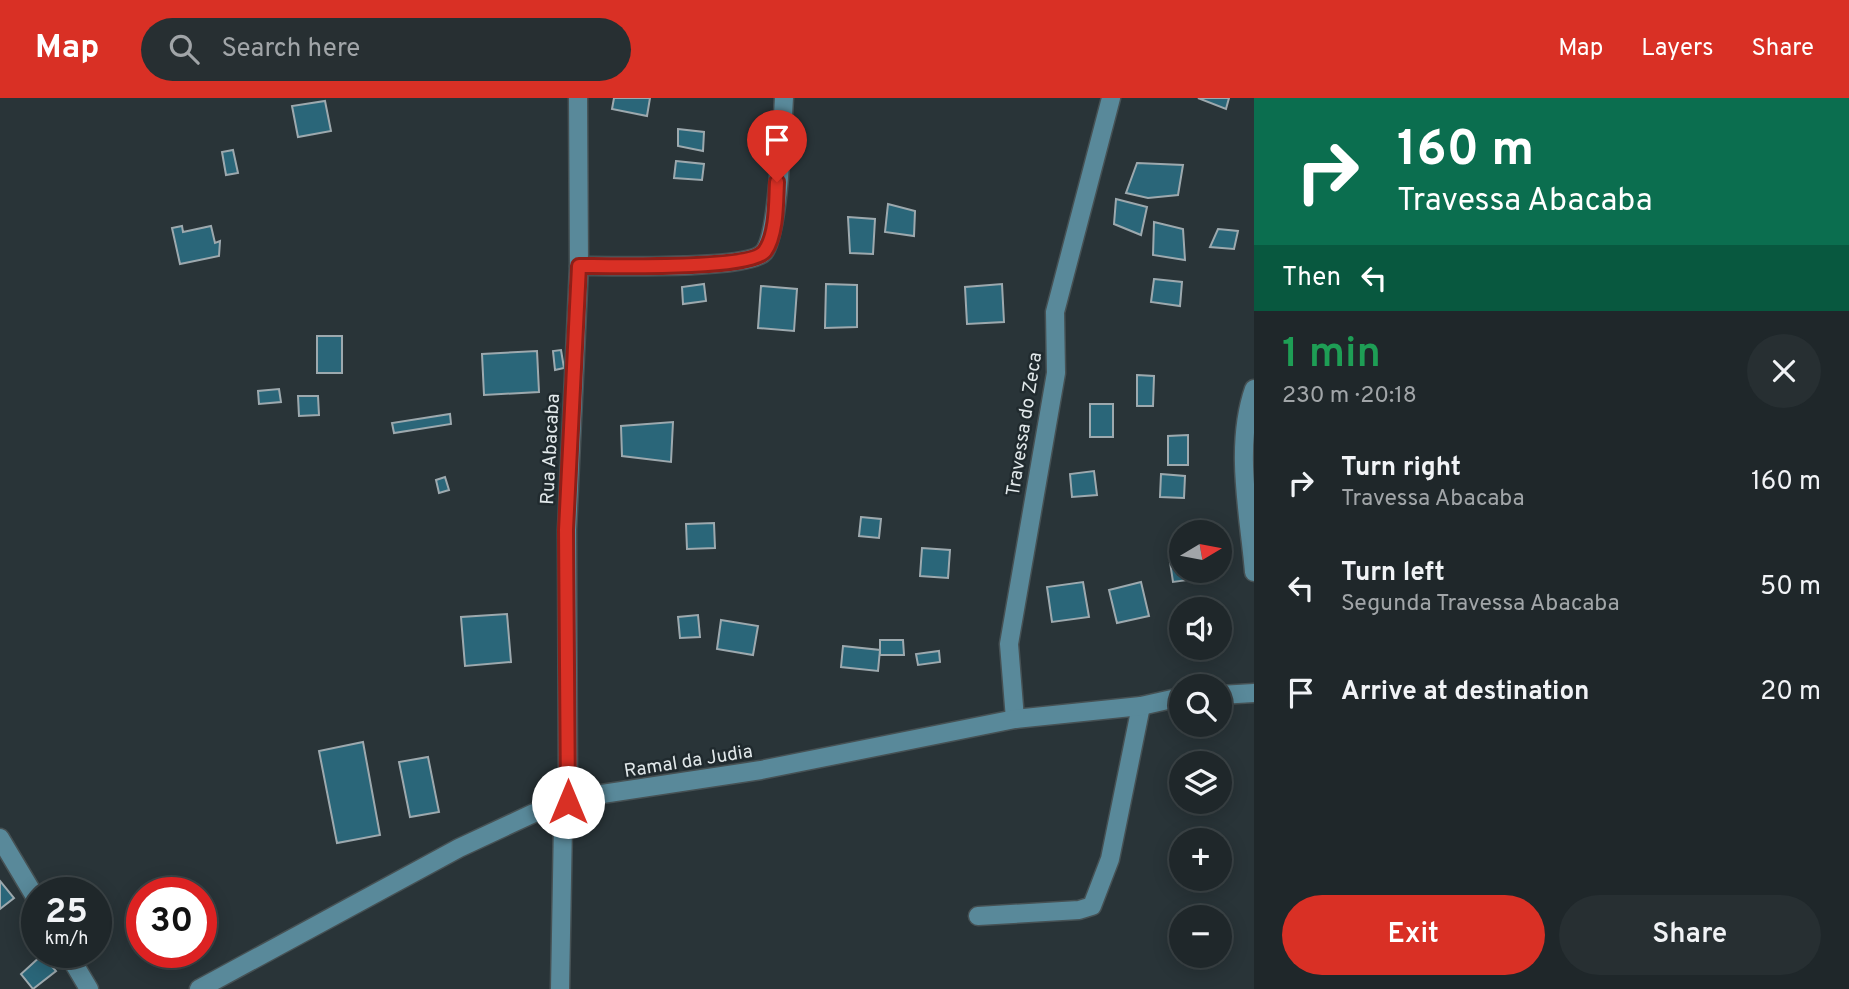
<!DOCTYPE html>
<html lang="en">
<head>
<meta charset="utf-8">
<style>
  body { margin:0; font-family:Overpass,sans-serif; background:#272f32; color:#f1f3f6; height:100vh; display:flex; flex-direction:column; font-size:26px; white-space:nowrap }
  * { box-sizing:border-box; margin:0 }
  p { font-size:23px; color:#a1a5a8 }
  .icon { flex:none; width:38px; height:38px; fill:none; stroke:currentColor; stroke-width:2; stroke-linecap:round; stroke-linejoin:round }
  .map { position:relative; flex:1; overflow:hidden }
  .side { display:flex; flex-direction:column; background:#1f272a; width:595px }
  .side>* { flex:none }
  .hud { background:#0b6e4f; color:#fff; overflow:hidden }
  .needle { width:46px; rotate:80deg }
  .fabs { position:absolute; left:1169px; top:422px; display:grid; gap:14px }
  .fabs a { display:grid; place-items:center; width:63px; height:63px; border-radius:50%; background:#1f272a; box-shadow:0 4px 18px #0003,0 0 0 2px #3c4447; font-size:35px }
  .speed { position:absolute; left:21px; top:779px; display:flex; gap:14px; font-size:35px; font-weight:700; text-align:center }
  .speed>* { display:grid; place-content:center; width:91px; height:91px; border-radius:50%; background:#1f272a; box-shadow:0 4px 18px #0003,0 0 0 2px #3c4447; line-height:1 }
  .speed small { font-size:18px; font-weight:400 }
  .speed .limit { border:10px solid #d22; background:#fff; color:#111 }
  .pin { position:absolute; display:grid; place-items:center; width:60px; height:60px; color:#fff; margin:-72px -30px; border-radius:50% 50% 50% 0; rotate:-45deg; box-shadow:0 0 7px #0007 }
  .pin .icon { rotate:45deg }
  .me { position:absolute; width:77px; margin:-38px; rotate:0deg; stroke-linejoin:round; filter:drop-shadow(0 0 5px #0008) }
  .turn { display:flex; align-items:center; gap:24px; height:147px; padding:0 28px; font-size:32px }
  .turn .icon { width:91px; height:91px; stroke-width:2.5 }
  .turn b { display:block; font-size:49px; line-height:60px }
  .then { display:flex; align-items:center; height:66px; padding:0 28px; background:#0003; gap:14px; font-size:26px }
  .round { display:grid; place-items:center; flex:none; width:74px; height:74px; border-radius:37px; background:#272f32 }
  .head { display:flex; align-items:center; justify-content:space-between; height:119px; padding:0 28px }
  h1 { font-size:42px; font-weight:600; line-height:52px; color:#1e9e55 }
  .button { display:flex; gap:14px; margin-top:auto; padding:14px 28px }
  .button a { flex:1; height:80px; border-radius:42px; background:#d93025; color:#fff; font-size:28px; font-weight:600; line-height:80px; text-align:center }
  .button a+a { background:#272f32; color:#f1f3f6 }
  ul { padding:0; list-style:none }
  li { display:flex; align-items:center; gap:21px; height:105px; padding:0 28px }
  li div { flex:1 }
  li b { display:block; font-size:26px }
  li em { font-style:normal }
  header { display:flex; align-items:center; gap:42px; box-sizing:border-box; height:98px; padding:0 35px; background:#d93025; color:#fff }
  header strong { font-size:33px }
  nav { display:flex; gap:38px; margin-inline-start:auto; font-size:24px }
  .search { width:490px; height:63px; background:#272f32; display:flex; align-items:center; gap:18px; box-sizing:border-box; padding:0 24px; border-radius:38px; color:#a1a5a8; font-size:26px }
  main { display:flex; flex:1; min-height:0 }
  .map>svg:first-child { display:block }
</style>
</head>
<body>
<header>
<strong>Map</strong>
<div class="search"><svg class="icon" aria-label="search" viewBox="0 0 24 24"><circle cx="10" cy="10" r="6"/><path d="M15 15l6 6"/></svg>Search here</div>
<nav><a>Map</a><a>Layers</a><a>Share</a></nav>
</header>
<main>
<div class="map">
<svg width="1254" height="891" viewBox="0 0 1254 891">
  <rect width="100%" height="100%" fill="#293438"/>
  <!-- building -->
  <g fill="#2a6679" stroke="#9da9ae" stroke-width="2">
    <polygon points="614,0 650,0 647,18 612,11"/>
    <polygon points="1198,0 1229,0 1226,11"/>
    <polygon points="325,3 331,33 298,39 292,8"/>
    <polygon points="678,31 704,34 703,53 678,48"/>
    <polygon points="233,52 238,75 226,77 222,54"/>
    <polygon points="676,63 704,66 702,82 674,80"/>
    <polygon points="1137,65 1183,67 1178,97 1148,100 1126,95"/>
    <polygon points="1116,101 1147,109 1141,137 1114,126"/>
    <polygon points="888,106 915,113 914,138 885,134"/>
    <polygon points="848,119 875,121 873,156 850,155"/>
    <polygon points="1154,124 1183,131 1185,162 1153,157"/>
    <polygon points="182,128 183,134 211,128 215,145 220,143 219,158 180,166 172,130"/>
    <polygon points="1218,131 1238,133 1234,151 1210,149"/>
    <polygon points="1154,181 1182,184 1180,208 1151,204"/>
    <polygon points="704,186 706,203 683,206 682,189"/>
    <polygon points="826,186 857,187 857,229 825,230"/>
    <polygon points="1002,186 1004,224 967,226 965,189"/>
    <polygon points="761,188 797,191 794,233 758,230"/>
    <rect x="317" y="238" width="25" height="37"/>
    <polygon points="561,252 564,270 555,272 553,253"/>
    <polygon points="537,253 539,294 484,297 482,256"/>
    <polygon points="1137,277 1154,278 1153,308 1137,308"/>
    <polygon points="279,291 281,304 259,306 258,293"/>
    <polygon points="298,298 318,298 319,317 299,318"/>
    <rect x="1090" y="306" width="23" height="33"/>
    <polygon points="450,316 451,326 394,335 392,325"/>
    <polygon points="673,324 671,364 622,358 621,328"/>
    <polygon points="1188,337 1188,367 1168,367 1168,338"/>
    <polygon points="1094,373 1097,397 1072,399 1070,376"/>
    <polygon points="1161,376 1185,378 1184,400 1160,399"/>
    <polygon points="445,379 449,392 439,395 436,382"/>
    <polygon points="861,419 881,421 879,440 859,438"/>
    <polygon points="714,425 715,450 687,451 686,426"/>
    <polygon points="922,450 950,452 948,480 920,478"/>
    <polygon points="1181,463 1181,472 1202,472 1203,480 1173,484 1170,464"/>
    <polygon points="1083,484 1089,519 1052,524 1047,489"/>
    <polygon points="1141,484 1149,518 1117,525 1109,492"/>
    <polygon points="507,516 511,564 465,568 461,519"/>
    <polygon points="698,517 700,539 680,540 678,519"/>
    <polygon points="721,522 758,528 753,557 717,551"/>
    <polygon points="880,542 903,542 904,557 880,557"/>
    <polygon points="843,548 880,552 878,573 841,569"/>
    <polygon points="939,553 940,564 918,567 916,556"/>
    <polygon points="363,644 380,737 337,745 319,653"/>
    <polygon points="428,659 439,714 410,719 399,664"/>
    <polygon points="0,783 14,800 0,811"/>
    <polygon points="42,857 56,873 33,891 21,876"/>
  </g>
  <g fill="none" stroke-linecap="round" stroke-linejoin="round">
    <defs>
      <g id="minor">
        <path d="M 579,168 C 608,168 749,172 764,154 C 779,135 782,29 784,0"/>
        <path d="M 1254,291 C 1234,348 1249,416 1254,474"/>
        <polyline points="1220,597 1254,595"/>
        <polyline points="1015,621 1009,546 1056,275 1055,214 1111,0"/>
        <polyline points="0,740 37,802"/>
        <polyline points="978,818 1079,812 1092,808 1110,761 1141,608"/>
        <polyline points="67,854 89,891"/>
        <polyline points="199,891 459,750 534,715 568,704 602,696 761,672 1015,621 1141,608 1181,599"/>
        <polyline points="560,891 563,726 568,704 567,432 579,168 578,0"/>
      </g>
    </defs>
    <!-- minor casing -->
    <use href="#minor" stroke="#465154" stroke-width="21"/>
    <!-- minor -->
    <use href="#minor" stroke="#59899a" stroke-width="18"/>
  </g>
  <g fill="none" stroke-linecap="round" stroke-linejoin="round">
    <defs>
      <path id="route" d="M 568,704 L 566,432 L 579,168 C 607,168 752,172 765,153 C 777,136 776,103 777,84"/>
    </defs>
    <!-- route casing -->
    <use href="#route" stroke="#8d1f18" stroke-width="18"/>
    <!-- route -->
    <use href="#route" stroke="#d93025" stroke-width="12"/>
  </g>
  <g text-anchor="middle" stroke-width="5" stroke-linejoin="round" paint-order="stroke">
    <!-- street labels -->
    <g font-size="19" fill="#e1e8ea" stroke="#202a2e">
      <text transform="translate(1023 326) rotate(-81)" y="7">Travessa do Zeca</text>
      <text transform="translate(549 351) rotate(-87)" y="7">Rua Abacaba</text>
      <text transform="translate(688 662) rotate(-9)" y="7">Ramal da Judia</text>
    </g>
  </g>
</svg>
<div class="fabs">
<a><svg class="needle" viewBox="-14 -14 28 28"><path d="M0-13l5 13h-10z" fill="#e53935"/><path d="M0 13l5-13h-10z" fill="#a1a5a8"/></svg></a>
<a><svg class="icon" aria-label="sound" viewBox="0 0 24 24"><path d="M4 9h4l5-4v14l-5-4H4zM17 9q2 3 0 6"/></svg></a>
<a><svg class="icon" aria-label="search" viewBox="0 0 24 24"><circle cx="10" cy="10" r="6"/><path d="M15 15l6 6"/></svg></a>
<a><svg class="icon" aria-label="layers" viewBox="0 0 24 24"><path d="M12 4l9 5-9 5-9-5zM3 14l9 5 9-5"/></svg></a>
<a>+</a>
<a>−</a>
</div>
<div class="speed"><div>25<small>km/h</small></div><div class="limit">30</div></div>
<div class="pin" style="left:777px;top:84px;background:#d93025"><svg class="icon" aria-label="arrive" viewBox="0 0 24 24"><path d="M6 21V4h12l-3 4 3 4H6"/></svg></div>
<svg class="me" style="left:568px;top:704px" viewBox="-20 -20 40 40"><circle r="19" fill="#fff"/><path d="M0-13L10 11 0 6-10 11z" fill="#d93025"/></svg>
</div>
<section class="side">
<div class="hud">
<div class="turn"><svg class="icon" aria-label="right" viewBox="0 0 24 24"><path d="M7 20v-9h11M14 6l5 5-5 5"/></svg><div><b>160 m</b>Travessa Abacaba</div></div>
<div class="then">Then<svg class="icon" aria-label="left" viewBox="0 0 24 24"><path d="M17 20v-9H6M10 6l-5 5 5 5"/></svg></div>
</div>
<div class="head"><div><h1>1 min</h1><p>230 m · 20:18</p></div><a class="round"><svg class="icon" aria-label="close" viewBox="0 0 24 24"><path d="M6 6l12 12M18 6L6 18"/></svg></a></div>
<ul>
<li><svg class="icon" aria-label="right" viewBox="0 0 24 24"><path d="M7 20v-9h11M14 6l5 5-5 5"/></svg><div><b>Turn right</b><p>Travessa Abacaba</p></div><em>160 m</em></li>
<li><svg class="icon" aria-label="left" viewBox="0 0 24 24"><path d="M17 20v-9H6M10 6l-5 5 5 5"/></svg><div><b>Turn left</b><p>Segunda Travessa Abacaba</p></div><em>50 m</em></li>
<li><svg class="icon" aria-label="arrive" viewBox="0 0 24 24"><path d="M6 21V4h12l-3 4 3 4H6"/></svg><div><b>Arrive at destination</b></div><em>20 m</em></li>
</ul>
<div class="button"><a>Exit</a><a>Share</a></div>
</section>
</main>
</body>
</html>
